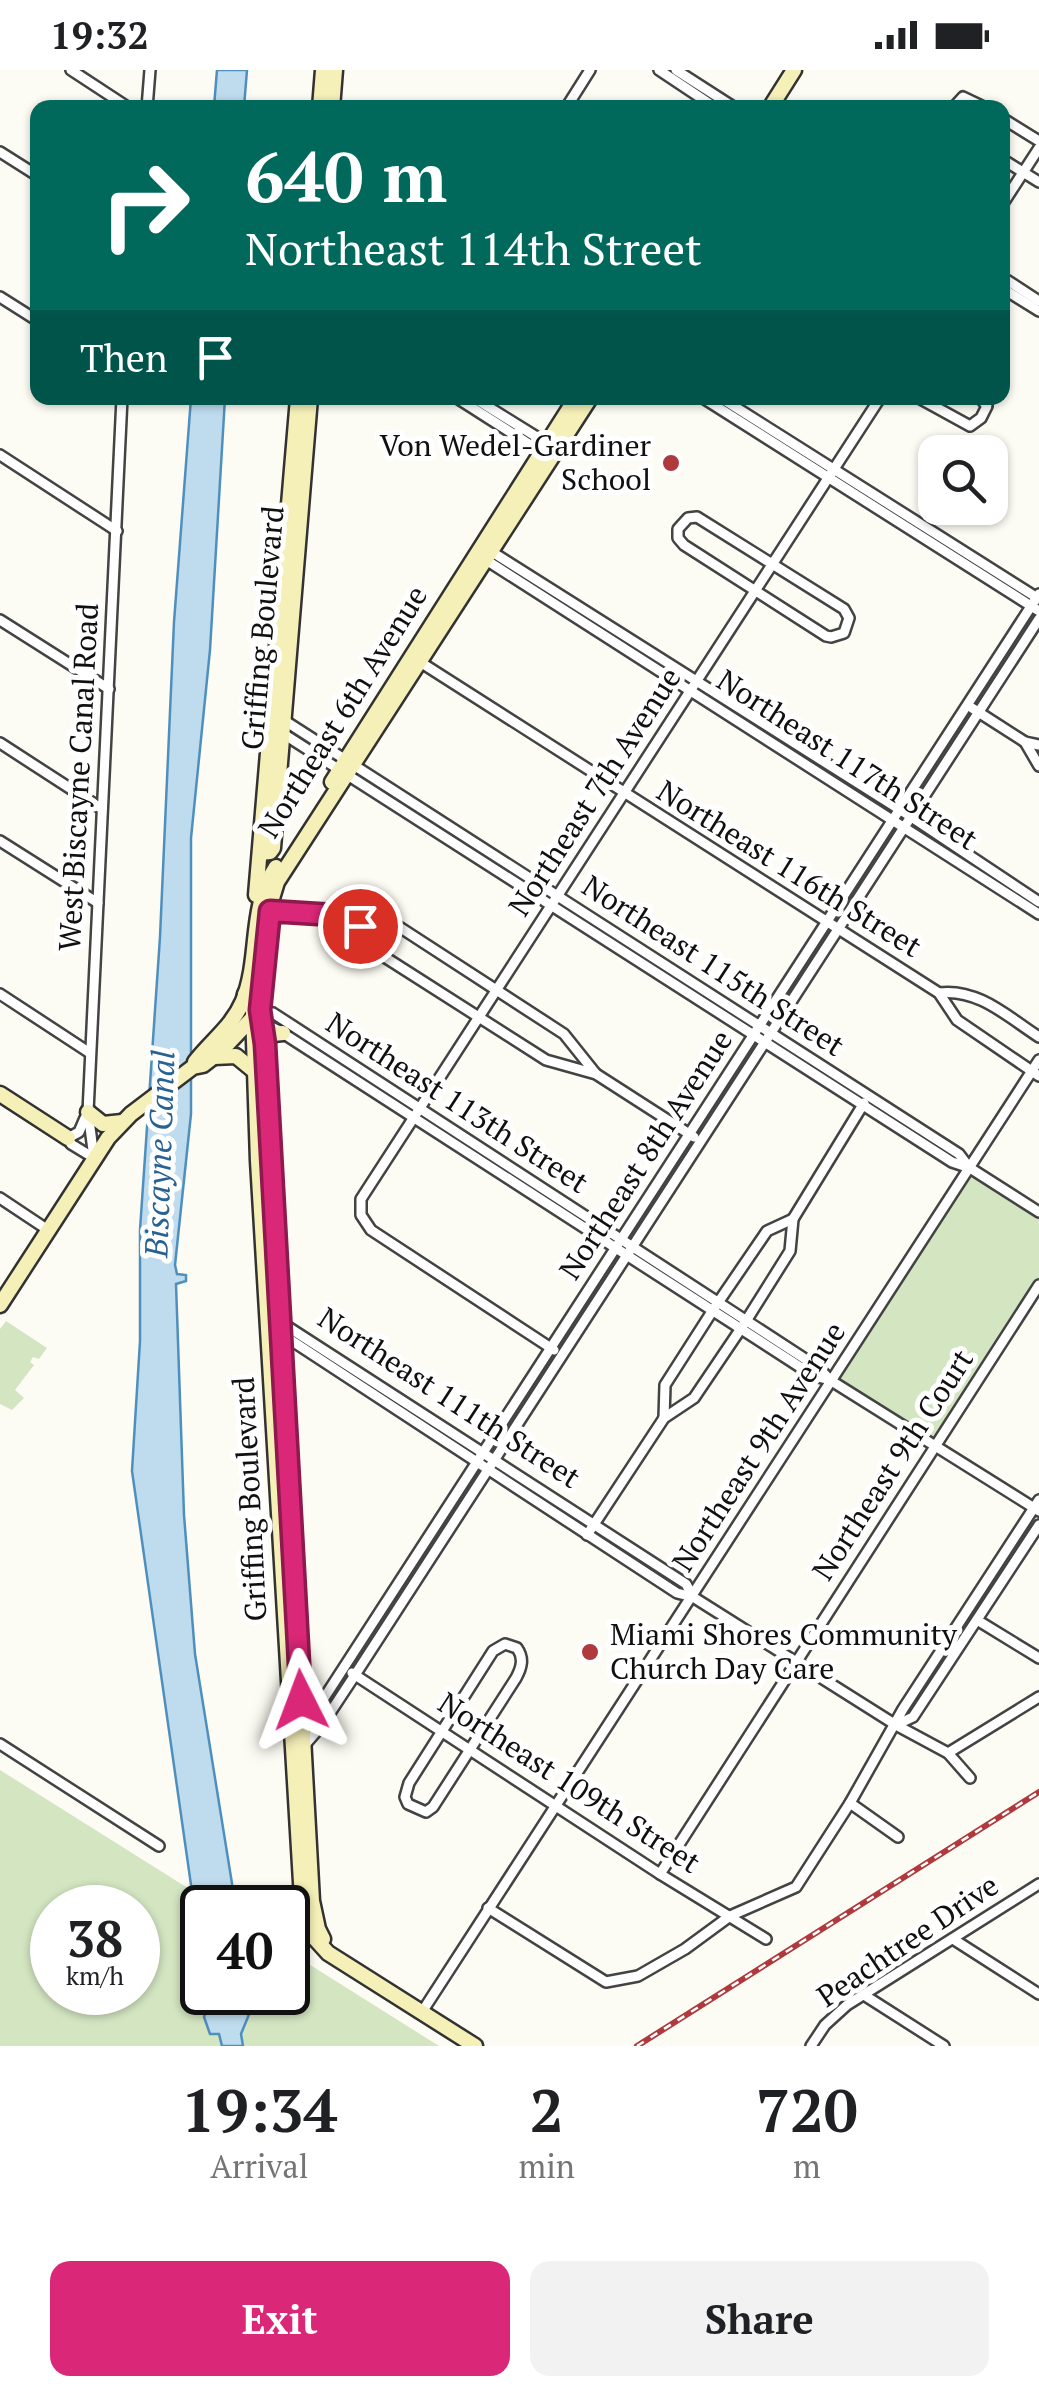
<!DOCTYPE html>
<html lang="en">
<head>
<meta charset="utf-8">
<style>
  body { margin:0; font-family:"PT Serif",serif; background:#f2f2f2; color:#202124; height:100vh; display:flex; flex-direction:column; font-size:38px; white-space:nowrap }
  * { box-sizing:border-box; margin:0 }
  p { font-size:32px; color:#757577 }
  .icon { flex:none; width:55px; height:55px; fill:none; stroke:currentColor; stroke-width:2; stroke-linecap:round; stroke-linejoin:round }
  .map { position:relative; height:1976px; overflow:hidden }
  .drawer { display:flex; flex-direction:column; background:#fff; flex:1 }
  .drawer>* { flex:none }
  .guide { position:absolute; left:30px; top:30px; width:980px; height:305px; border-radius:20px; box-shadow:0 2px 8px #0004; background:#00695c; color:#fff; overflow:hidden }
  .buttons { position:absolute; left:918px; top:365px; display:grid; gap:20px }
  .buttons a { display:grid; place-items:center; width:90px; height:90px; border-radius:20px; background:#fff; box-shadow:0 2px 8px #0004; font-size:50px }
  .speed { position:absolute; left:30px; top:1815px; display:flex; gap:20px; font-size:50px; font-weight:700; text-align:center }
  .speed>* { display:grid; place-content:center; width:130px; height:130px; border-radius:50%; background:#fff; box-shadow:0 2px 8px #0004; line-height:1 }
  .speed small { font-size:25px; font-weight:400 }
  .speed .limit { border:5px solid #111; border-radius:15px; background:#fff; color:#111 }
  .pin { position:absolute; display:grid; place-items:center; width:85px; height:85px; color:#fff; margin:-42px; border:5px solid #fff; border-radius:50%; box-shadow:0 2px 10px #0007 }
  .me { position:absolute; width:110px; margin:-55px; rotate:357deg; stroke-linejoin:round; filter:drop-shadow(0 0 8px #0008) }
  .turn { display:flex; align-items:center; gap:35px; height:210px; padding:0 50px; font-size:45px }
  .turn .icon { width:130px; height:130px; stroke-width:2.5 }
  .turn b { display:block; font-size:70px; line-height:85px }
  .then { display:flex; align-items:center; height:95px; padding:0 50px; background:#0003; gap:20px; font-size:38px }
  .eta { display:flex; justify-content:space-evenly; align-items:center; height:170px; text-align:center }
  .eta b { font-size:60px; font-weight:600; line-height:70px }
  .cta { display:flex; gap:20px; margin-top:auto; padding:20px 50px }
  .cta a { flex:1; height:115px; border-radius:20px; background:#db2777; color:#fff; font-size:40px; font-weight:600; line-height:115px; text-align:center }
  .cta a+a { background:#f2f2f2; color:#202124 }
  .status { display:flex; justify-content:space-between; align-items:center; height:70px; padding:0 50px; background:#fff; direction:ltr }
  .status svg { height:28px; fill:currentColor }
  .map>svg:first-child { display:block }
</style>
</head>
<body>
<div class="status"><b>19:32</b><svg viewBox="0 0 49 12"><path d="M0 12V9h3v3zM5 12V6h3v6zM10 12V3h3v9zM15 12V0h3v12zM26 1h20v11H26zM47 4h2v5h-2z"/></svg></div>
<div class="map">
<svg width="1039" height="1976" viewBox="0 0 1039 1976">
  <rect width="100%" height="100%" fill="#fdfcf4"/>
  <!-- green -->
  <g fill="#d3e5c1" fill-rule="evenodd">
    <polygon points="970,1098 1039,1142 1039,1215 934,1375 830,1310"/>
    <polygon points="6,1251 47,1278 39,1289 33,1287 30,1292 34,1295 15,1320 24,1328 12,1340 0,1334 0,1259"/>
    <path d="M 0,1700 L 218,1837 L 202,1838 L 202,1922 L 288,1922 L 288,1881 L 439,1976 L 0,1976 ZM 52,1838 L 138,1838 L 138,1922 L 52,1922 Z"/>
  </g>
  <!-- water -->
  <g fill="#bfdcef" stroke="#4f8fbd" stroke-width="2.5">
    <polygon points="217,0 247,0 244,37 214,37"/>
    <polygon points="191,328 225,328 210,580 191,768 191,1044 175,1195 177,1204 186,1205 186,1211 176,1214 184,1445 195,1584 235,1832 235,1837 202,1838 202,1892 132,1401 140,1271 140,1160 160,867 174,552"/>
    <polygon points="203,1923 249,1923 250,1942 241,1964 243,1976 222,1976 219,1964 210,1964 204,1947 208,1935"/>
  </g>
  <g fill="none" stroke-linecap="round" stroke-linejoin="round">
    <defs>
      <g id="street">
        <polyline points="71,0 129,38"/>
        <polyline points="659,0 716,38"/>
        <polyline points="676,0 735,38"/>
        <polyline points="147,38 150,0"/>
        <polyline points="566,38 590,0"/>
        <polyline points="953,38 963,27 986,38"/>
        <polyline points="1002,48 1039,71"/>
        <polyline points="0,82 38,106"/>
        <polyline points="1002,89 1039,112"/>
        <polyline points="1002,135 1039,78"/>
        <polyline points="1002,207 1039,231"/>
        <polyline points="1002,218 1039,241"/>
        <polyline points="0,227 38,251"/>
        <polyline points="457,328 543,383"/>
        <polyline points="474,328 548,374"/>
        <polyline points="703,328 1039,541"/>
        <polyline points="721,328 1039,529"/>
        <polyline points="919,328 970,356 981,348 987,336 980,328"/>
        <polyline points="0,385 117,461"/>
        <polygon points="697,447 844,539 849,548 844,563 831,567 826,566 684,475 678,468 678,459 688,448"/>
        <polyline points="489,480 910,746 1039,832"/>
        <polyline points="483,488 1039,844"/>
        <polyline points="0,550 109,619"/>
        <polyline points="417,590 939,923 957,950 1039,1006"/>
        <polyline points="972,638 1025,672 1039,675"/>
        <polyline points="282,649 959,1084 968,1096"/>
        <polyline points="282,663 952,1092 970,1098 1039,1142"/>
        <polyline points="1025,672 1039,696"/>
        <polyline points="0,673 102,739"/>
        <polyline points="0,771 98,833"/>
        <polyline points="270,841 350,846 362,851 370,846 387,849 564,964 596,1004"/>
        <path d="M 362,851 C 357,870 370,877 383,886 L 546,990 L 596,1004 L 694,1067"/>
        <path d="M 939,923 C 978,918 1008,947 1039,967"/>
        <polyline points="0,924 90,983"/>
        <polyline points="256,941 273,943 819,1298 830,1310 1039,1441"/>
        <polyline points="260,952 278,960 814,1306 830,1310"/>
        <polyline points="85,1048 79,1062 68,1068 71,1074 94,1088"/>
        <polyline points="94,1088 88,1042 122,328"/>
        <polyline points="0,1128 48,1160"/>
        <polyline points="280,1258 288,1257 686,1514 693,1527"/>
        <polyline points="282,1261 286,1267 677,1523 693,1527 896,1655 948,1683 970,1708"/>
        <polyline points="554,1280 371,1160 361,1145 361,1129 880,328"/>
        <polyline points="664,1348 665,1315 713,1240 767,1161 793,1149"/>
        <polyline points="587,1465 664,1348 694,1328 746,1251 790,1181 793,1149 864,1033"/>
        <polyline points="977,1550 1039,1588"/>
        <path d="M 505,1574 L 517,1578 C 524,1588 522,1597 516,1608 L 433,1737 L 426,1742 L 408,1734 L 405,1727 L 409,1713 L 493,1581 Z"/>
        <polyline points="352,1603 660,1804 766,1869"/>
        <polyline points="896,1655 913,1647 1039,1455"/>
        <polyline points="304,1659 1039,524"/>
        <polyline points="0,1674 159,1776"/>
        <polyline points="303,1677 322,1655 355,1605 1039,549"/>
        <polyline points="948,1683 1039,1627"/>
        <polyline points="850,1733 898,1767"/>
        <polyline points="660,1804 1039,1215"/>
        <polyline points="488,1838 606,1912 638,1906 685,1879 730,1846 796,1817 850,1733 903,1639 1039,1430"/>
        <polyline points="953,1869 1039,1924"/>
        <polyline points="864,1925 944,1976"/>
        <polyline points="422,1942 1039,990"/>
        <polyline points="811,1976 825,1955 847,1935 1039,1814"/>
      </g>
      <g id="secondary">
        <polyline points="320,38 323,0"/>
        <polyline points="332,38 335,0"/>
        <polyline points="770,38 794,0"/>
        <polyline points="332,712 576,328"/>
        <polyline points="260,783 270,782 273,778 310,328"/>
        <polyline points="256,825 298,328"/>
        <polyline points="245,924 253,941 258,1091 303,1846 309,1862 328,1883 475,1976"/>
        <polyline points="260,940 265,974 312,1831 318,1859 323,1869"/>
        <polyline points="265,974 273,964 283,963"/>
        <polyline points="214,987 236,986 253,1000"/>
        <path d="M 195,992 C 211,971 232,957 243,931 C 261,886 248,839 276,797"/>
        <polyline points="0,1024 68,1068"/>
        <polyline points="88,1042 103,1054 122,1052"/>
        <polyline points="0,1235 108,1068 131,1044 193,997 203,995 221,981 260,940 270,835 277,812 590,328"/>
      </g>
    </defs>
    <!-- street casing -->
    <use href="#street" stroke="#434343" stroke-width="14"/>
    <!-- secondary casing -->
    <use href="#secondary" stroke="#323232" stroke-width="19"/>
    <!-- street -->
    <use href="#street" stroke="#fff" stroke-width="9"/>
    <!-- secondary -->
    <use href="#secondary" stroke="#f5efb8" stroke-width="14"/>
    <defs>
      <polyline id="rail" points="637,1976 1039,1722"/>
    </defs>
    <!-- rail casing -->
    <use href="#rail" stroke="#af393c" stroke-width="6"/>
    <!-- rail -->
    <use href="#rail" stroke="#fff" stroke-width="2.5" stroke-dasharray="8" stroke-linecap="butt"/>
  </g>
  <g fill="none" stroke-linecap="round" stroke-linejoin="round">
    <defs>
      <polyline id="route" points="301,1630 265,974 260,940 270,841 350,846 362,851 360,856"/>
    </defs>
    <!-- route casing -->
    <use href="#route" stroke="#8e194d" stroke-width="25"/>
    <!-- route -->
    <use href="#route" stroke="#db2777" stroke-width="18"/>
  </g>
  <!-- markers -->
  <g fill="#af393c" stroke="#fff" stroke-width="4">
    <circle cx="671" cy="393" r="10"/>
    <circle cx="590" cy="1582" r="10"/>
  </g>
  <g text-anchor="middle" stroke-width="10" stroke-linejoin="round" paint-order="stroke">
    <!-- poi labels -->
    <g font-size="30" fill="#101010" stroke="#fff" text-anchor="end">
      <text x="651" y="386">Von Wedel-Gardiner<tspan x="651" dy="34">School</tspan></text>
      <text x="610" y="1575" text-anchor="start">Miami Shores Community<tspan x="610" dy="34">Church Day Care</tspan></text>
    </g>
    <!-- street labels -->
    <g font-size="30" fill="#101010" stroke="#fff">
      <text transform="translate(263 558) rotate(-85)" y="10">Griffing Boulevard</text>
      <text transform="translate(343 642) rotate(-58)" y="10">Northeast 6th Avenue</text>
      <text transform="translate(847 690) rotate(33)" y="10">Northeast 117th Street</text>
      <text transform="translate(79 707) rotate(-87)" y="10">West Biscayne Canal Road</text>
      <text transform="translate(595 722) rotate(-57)" y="10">Northeast 7th Avenue</text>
      <text transform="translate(789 799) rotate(32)" y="10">Northeast 116th Street</text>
      <text transform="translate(713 896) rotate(33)" y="10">Northeast 115th Street</text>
      <text transform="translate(457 1033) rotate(33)" y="10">Northeast 113th Street</text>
      <text transform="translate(646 1085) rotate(-57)" y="10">Northeast 8th Avenue</text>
      <text transform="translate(449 1328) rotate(33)" y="10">Northeast 111th Street</text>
      <text transform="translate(759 1377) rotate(-57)" y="10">Northeast 9th Avenue</text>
      <text transform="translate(893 1395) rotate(-57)" y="10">Northeast 9th Court</text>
      <text transform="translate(250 1429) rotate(-93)" y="10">Griffing Boulevard</text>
      <text transform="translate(569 1713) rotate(33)" y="10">Northeast 109th Street</text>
      <text transform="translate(908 1871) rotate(-34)" y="10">Peachtree Drive</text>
    </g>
    <!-- water labels -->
    <g font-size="32" font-style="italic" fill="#286293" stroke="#fff">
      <text transform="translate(160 1084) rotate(-88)" y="11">Biscayne Canal</text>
    </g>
  </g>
</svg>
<div class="buttons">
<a><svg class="icon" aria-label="search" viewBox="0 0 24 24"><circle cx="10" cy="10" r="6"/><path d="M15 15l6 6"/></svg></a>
</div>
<div class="speed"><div>38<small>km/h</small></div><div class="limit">40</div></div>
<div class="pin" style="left:360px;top:856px;background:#d93025"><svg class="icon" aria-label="arrive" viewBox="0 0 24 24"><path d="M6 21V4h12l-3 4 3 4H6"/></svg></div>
<svg class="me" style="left:301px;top:1630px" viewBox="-20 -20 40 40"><path d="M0-17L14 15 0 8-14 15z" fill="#db2777" stroke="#fff" stroke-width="4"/></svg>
<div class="guide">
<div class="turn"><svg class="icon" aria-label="right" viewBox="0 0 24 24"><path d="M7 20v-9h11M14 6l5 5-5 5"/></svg><div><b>640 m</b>Northeast 114th Street</div></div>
<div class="then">Then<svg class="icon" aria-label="arrive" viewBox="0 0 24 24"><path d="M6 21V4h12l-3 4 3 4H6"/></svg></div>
</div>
</div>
<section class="drawer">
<div class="eta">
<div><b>19:34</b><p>Arrival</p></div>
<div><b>2</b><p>min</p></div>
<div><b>720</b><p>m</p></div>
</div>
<div class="cta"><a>Exit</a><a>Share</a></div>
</section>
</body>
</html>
